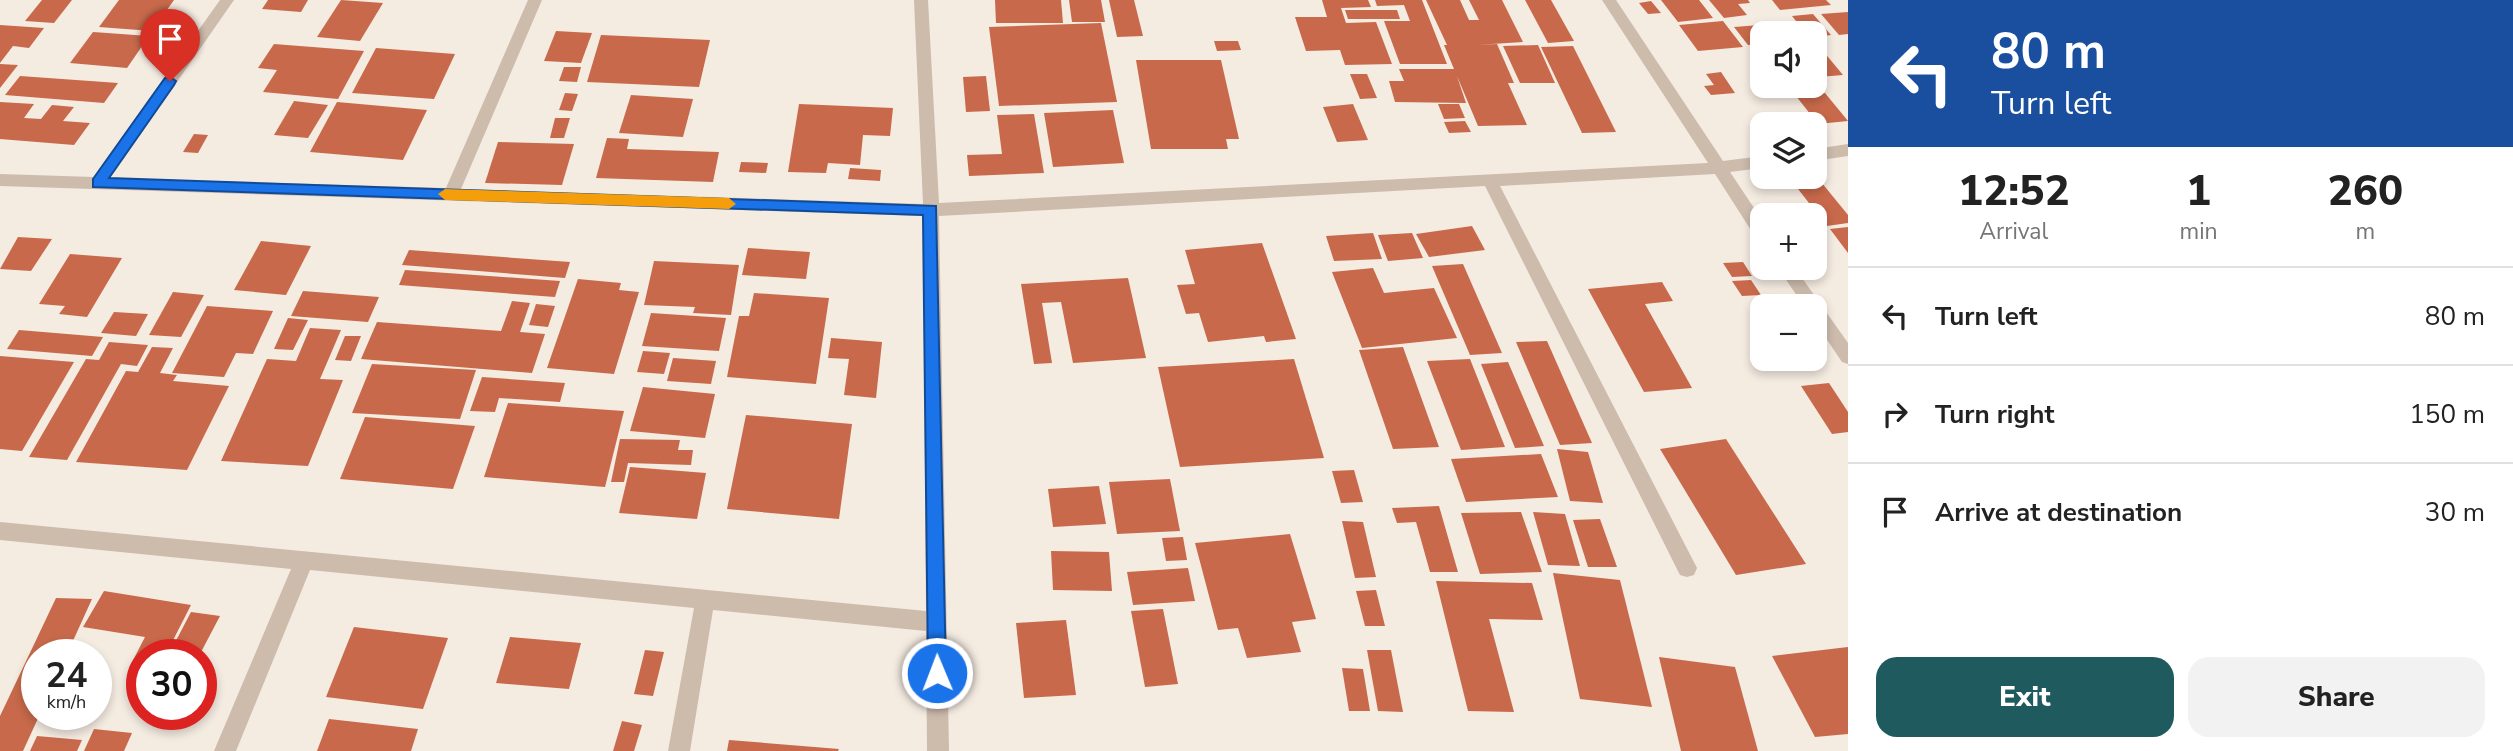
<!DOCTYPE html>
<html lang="en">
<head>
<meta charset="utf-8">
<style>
  body { margin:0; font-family:"Nunito Sans",sans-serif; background:#f2f2f2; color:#222; height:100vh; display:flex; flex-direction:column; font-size:26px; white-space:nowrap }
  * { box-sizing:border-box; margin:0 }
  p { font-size:23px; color:#767676 }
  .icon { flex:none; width:38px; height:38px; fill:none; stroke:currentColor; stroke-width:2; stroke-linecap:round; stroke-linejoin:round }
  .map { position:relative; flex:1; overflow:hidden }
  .sheet { display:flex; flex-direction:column; background:#fff; width:665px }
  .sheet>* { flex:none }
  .hud { background:#1a4fa0; color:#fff; overflow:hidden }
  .controls { position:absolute; left:1750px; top:21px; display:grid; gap:14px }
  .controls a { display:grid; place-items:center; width:77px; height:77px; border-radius:14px; background:#fff; box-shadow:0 4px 10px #0003; font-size:35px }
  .speed { position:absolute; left:21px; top:639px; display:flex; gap:14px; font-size:35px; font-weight:700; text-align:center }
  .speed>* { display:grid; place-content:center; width:91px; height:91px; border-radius:50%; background:#fff; box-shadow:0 4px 10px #0003; line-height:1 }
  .speed small { font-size:18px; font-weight:400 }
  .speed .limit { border:10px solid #d22; background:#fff; color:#111 }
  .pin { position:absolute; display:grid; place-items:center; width:60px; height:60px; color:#fff; margin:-72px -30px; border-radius:50% 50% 50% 0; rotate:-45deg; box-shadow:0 0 7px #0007 }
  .pin .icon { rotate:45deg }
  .me { position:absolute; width:77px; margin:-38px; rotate:359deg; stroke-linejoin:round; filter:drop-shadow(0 0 5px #0008) }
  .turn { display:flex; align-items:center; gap:24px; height:147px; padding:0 28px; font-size:32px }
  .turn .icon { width:91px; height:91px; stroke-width:2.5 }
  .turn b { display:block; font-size:49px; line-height:60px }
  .eta { display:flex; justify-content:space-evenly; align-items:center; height:119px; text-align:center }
  .eta b { font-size:42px; font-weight:800; line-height:49px }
  .action { display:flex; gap:14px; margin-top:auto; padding:14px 28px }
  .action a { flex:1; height:80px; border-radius:21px; background:#1f5a5e; color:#fff; font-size:28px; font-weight:800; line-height:80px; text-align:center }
  .action a+a { background:#f2f2f2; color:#222 }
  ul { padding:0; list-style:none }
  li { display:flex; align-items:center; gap:21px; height:98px; padding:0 28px; border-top:2px solid #e0e0e0 }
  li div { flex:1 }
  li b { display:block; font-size:26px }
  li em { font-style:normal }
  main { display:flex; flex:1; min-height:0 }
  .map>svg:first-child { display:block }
</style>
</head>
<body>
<main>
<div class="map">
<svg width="1848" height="751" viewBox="0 0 1848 751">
  <rect width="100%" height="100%" fill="#f4ebe1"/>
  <!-- building -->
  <g fill="#c8694b">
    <polygon points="42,0 72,0 54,23 25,21"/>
    <polygon points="119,0 174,0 152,31 99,27"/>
    <polygon points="268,0 308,0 301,12 262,9"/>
    <polygon points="341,0 383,3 360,41 317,37"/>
    <polygon points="995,0 1061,0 1063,23 996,23"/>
    <polygon points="1069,0 1101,0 1105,22 1072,22"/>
    <polygon points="1109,0 1134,0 1143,36 1117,37"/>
    <polygon points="1322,0 1368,0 1371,7 1341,8 1346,23 1376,22 1392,64 1345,65 1340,50 1306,51 1295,17 1327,17"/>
    <polygon points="1375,0 1422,0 1447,64 1400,64 1384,21 1410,21 1404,5 1377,6"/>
    <polygon points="1426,0 1460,0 1469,20 1479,20 1469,0 1502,0 1523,42 1476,45 1497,44 1514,83 1508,83 1527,125 1478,126 1457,76 1466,103 1395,102 1389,81 1404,81 1399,69 1454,69 1444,45 1447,45"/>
    <polygon points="1525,0 1551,0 1574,41 1548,43"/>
    <polygon points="1661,0 1699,0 1713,18 1678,22"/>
    <polygon points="1709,0 1748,0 1750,3 1738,4 1747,15 1724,18"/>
    <polygon points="1772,0 1826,0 1831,5 1780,10"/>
    <polygon points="1651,1 1661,13 1648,14 1639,3"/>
    <polygon points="1345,10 1397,10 1400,19 1348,19"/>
    <polygon points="1848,12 1848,34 1839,35 1821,14"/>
    <polygon points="1813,14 1831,35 1815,37 1815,33 1787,33 1782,28 1800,26 1792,16"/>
    <polygon points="1723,21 1743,47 1698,51 1679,25"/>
    <polygon points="1101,23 1117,102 999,106 989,27"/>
    <polygon points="1773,24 1781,33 1762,33 1762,44 1748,45 1734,27"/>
    <polygon points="0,25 44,28 29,48 13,46 0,63"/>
    <polygon points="556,31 592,33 581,63 544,61"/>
    <polygon points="93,32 149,36 127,68 70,63"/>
    <polygon points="601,35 710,40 699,87 587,82"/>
    <polygon points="1214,41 1238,41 1241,50 1217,51"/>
    <polygon points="274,44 364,51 338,99 263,92 277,70 258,68"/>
    <polygon points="1538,45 1555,83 1520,83 1503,46"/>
    <polygon points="1818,45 1843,75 1819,77 1815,72 1815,46"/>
    <polygon points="1573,46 1616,132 1582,133 1541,47"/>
    <polygon points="376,48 455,54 434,99 352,93"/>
    <polygon points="1136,60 1221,60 1239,139 1226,139 1228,149 1151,149"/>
    <polygon points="0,64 18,65 0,88"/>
    <polygon points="564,67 581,67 577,82 559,81"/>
    <polygon points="1721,72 1735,93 1711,95 1704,86 1714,85 1706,74"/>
    <polygon points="1350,74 1367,74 1377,98 1360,99"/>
    <polygon points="20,76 118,83 104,103 5,95"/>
    <polygon points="986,76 990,111 966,112 963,77"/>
    <polygon points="565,93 578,94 572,111 559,110"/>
    <polygon points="1825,93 1848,121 1818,124 1796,96"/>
    <polygon points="631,95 693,99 683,137 619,133"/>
    <polygon points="294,101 328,105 308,138 274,135"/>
    <polygon points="0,102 34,104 24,118 41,119 52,105 74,107 63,121 90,123 74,145 0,139"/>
    <polygon points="337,102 427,110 403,160 310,152"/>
    <polygon points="799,104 893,108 890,136 863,135 860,165 828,163 826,173 788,172"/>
    <polygon points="1353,104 1368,140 1337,142 1323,107"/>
    <polygon points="1438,104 1459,104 1465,118 1444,119"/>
    <polygon points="1113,110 1124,163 1053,167 1044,113"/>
    <polygon points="1034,114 1044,173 969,176 967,155 1002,154 997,115"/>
    <polygon points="555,118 570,118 564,138 550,138"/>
    <polygon points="1465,121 1471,132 1449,133 1444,122"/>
    <polygon points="194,134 208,135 198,153 183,152"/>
    <polygon points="607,138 629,139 627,149 719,152 713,182 596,178"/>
    <polygon points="498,142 574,144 562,185 485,183"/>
    <polygon points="741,162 768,163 766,173 739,172"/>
    <polygon points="850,168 881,170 880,181 848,179"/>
    <polygon points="1817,177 1848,215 1848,223 1827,226 1791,180"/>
    <polygon points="1472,226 1485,250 1429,257 1416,234"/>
    <polygon points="1848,227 1848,253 1830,229"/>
    <polygon points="1373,233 1382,259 1334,261 1326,236"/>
    <polygon points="1412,233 1423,258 1388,261 1378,235"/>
    <polygon points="18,237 52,239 31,271 0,269"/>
    <polygon points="261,241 311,246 286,295 234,290"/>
    <polygon points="1262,243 1296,339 1266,342 1264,336 1208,342 1199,313 1186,314 1177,285 1195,284 1185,250"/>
    <polygon points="748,248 810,252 806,279 742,275"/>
    <polygon points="409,250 570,262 565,278 402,265"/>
    <polygon points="70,254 122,258 87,317 59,314 65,306 39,304"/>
    <polygon points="654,261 739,265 731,315 693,313 695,307 644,305"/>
    <polygon points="1743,262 1752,276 1732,277 1723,263"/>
    <polygon points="1463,264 1502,353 1470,355 1432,266"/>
    <polygon points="1373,268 1384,293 1434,288 1457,338 1362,348 1332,272"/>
    <polygon points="405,270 560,281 555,297 399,285"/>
    <polygon points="1128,278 1146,358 1073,363 1061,302 1042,303 1052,363 1034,364 1021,284"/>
    <polygon points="578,279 621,283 619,290 639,292 614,374 547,368"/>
    <polygon points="1751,280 1761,295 1742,296 1732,281"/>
    <polygon points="1662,282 1673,301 1645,304 1692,388 1644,392 1588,289"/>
    <polygon points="303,291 379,297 368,322 291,316"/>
    <polygon points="173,292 204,295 181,337 149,335"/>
    <polygon points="754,293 829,298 816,384 727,377 739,316 749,316"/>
    <polygon points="512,301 530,303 520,332 545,334 532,373 361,359 377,322 501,331"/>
    <polygon points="536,304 555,306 548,327 529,325"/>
    <polygon points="207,306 273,311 253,354 236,353 224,377 172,373"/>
    <polygon points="114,312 148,314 136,336 101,333"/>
    <polygon points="651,313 726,318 719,351 642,346"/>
    <polygon points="288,318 308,320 293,350 274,349"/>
    <polygon points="310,328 341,330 320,379 343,380 308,466 221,461 267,359 296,361"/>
    <polygon points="19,330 103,337 92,356 7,349"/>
    <polygon points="345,336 361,336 351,361 335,360"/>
    <polygon points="831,338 882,342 876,398 844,395 849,359 828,358"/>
    <polygon points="1547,341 1592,443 1560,445 1516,342"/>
    <polygon points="109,342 148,345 137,366 121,364 67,460 29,457 86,359 99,360"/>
    <polygon points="152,347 173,348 160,373 177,375 173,381 229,386 187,470 76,462 126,371 138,372"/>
    <polygon points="1403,347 1439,447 1393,449 1359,350"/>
    <polygon points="643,351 670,353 664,374 637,372"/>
    <polygon points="0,356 74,362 22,451 0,449"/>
    <polygon points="673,358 716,361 711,384 667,381"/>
    <polygon points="1294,359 1324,458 1180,467 1158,367"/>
    <polygon points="1470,359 1505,447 1461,450 1427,361"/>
    <polygon points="1508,362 1544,446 1515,448 1481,364"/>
    <polygon points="372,364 476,370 460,419 352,413"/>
    <polygon points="482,377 565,383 560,402 499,398 495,412 470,411"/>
    <polygon points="1829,383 1848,412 1848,432 1832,434 1801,386"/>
    <polygon points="643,387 715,394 705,438 630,431"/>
    <polygon points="508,403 624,411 605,487 484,477"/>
    <polygon points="746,415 852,424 839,519 727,509"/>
    <polygon points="365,417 475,426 453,489 340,479"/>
    <polygon points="620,439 680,440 678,450 693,450 691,465 628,463 624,482 611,482"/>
    <polygon points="1726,439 1806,564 1736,575 1660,449"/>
    <polygon points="1557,449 1588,452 1603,503 1570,501"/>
    <polygon points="1541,454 1558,497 1466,502 1451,459"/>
    <polygon points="630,467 706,473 697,519 619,513"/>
    <polygon points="1354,470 1363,502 1341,503 1332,471"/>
    <polygon points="1170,479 1180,531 1117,534 1109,482"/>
    <polygon points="1099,486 1106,524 1053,527 1048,489"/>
    <polygon points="1439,506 1458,572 1430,572 1416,522 1397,523 1392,508"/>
    <polygon points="1521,512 1542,572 1480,574 1461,513"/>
    <polygon points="1533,512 1565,514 1580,566 1548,565"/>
    <polygon points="1600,519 1617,567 1588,567 1573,520"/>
    <polygon points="1342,521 1363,522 1376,577 1355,578"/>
    <polygon points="1290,534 1316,619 1292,622 1301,652 1247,658 1238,628 1218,630 1195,543"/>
    <polygon points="1183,537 1187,560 1166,561 1162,538"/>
    <polygon points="1051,551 1109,552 1112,591 1053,590"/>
    <polygon points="1188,568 1195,601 1133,605 1127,572"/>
    <polygon points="1553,573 1620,580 1652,707 1580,699"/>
    <polygon points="1436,581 1532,583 1543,620 1489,619 1514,712 1468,711"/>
    <polygon points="1376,590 1385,626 1365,626 1356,591"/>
    <polygon points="104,591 191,605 166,654 142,654 142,670 129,668 145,637 83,627"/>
    <polygon points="56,598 92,599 67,654 37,654 37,714 40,714 23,751 0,751 0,716"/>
    <polygon points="1163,609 1178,684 1145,687 1131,611"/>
    <polygon points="191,612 220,616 200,654 169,654"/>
    <polygon points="1066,620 1076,695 1024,698 1016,623"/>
    <polygon points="354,627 448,638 423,709 326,697"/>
    <polygon points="510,637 581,643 569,689 496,683"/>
    <polygon points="1848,647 1848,734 1815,737 1772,656"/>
    <polygon points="645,650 664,652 653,696 634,694"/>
    <polygon points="1367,650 1391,650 1403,712 1378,711"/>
    <polygon points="1659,657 1735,667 1758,751 1681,751"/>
    <polygon points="1342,668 1363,669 1370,711 1349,711"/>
    <polygon points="329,719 418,729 411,751 317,751"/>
    <polygon points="622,721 642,725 634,751 613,751"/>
    <polygon points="94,729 132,733 124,751 84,751"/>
    <polygon points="37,736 82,740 77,751 30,751"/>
    <polygon points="729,740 839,749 838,751 727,751"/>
  </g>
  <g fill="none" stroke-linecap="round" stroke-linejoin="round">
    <!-- minor -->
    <g fill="#cdbbac" fill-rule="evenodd">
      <polygon points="220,0 234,0 110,178 446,188 528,0 542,0 461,189 923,204 914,0 928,0 939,203 1708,163 1602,0 1616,0 1723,161 1762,156 1762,168 1730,172 1762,220 1762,239 1756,238 1715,174 1500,186 1697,568 1694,575 1687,577 1680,575 1485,186 939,216 949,751 927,751 926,631 713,610 690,751 668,751 694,608 310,570 236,751 214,751 291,569 0,540 0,522 926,611 923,216 0,186 0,174 94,177"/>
      <polygon points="1848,144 1848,156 1815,161 1815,149"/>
      <polygon points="1778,268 1795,268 1848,343 1848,364 1842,362 1815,322 1815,306 1804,306"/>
    </g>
  </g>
  <!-- route -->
  <polygon fill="#1a73e8" stroke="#114b97" stroke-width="2" points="170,77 176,81 174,85 109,178 936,206 946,673 944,680 937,683 930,680 928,673 923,215 93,187 93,179 165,78"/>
  <!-- slow -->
  <polygon fill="#f59e0b" points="445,189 729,198 736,204 729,209 445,200 438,194"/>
</svg>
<div class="controls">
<a><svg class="icon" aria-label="sound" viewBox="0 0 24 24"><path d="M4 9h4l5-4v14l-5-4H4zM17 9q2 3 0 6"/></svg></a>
<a><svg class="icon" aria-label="layers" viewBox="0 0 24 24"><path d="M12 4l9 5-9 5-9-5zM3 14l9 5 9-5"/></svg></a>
<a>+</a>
<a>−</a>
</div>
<div class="speed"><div>24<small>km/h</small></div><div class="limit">30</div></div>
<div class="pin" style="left:170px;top:81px;background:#d93025"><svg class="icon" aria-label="arrive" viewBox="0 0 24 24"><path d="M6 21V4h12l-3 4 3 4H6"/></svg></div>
<svg class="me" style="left:937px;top:673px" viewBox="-20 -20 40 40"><circle r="17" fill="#1a73e8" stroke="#fff" stroke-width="3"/><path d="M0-11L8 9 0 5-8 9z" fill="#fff"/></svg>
</div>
<section class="sheet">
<div class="hud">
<div class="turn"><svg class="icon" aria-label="left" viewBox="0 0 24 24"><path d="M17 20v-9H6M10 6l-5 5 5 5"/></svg><div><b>80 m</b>Turn left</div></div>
</div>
<div class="eta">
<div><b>12:52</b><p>Arrival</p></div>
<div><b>1</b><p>min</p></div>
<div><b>260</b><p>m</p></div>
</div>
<ul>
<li><svg class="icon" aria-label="left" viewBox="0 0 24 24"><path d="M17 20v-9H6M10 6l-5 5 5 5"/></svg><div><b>Turn left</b></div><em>80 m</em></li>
<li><svg class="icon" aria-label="right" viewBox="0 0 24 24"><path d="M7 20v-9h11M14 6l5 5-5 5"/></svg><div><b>Turn right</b></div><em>150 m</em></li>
<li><svg class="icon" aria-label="arrive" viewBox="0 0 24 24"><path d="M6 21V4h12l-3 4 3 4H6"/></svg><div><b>Arrive at destination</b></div><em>30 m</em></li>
</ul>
<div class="action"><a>Exit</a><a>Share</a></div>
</section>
</main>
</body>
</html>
